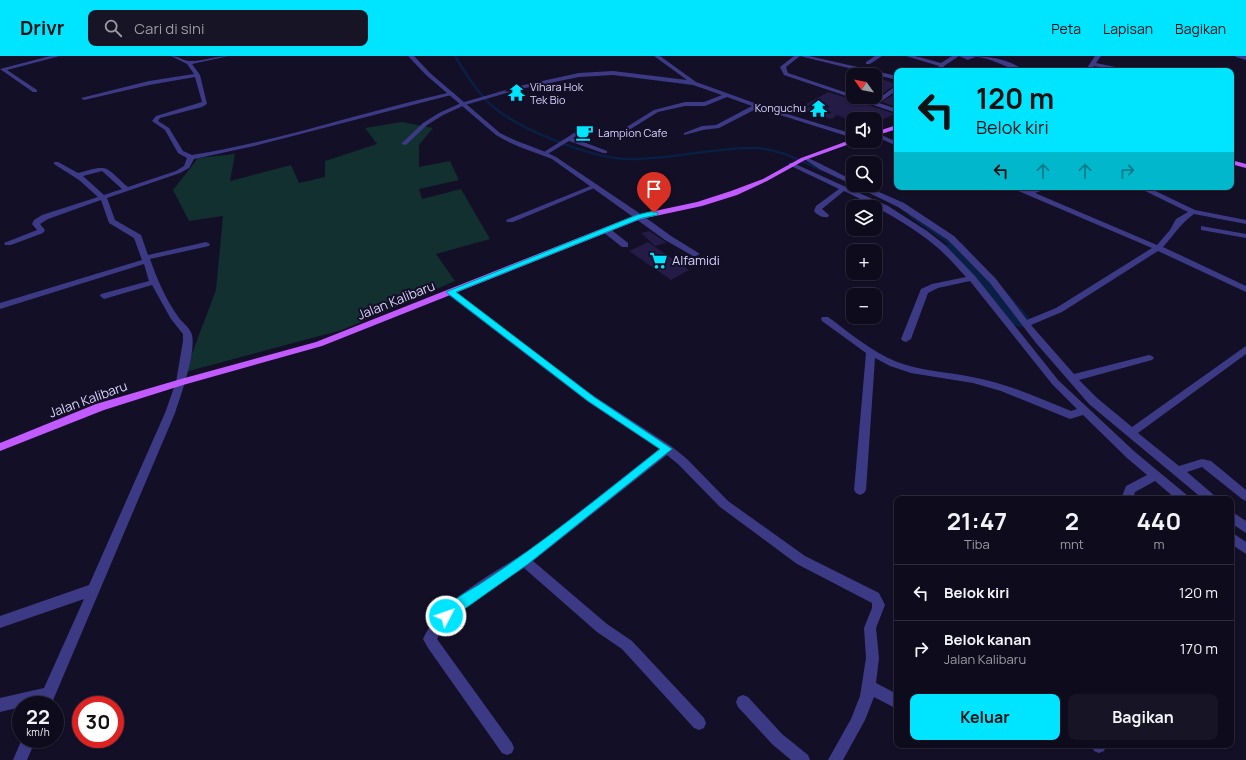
<!DOCTYPE html>
<html lang="id">
<head>
<meta charset="utf-8">
<style>
  body { margin:0; font-family:Manrope,sans-serif; background:#171425; color:#f1f3f6; height:100vh; display:flex; flex-direction:column; font-size:15px; white-space:nowrap }
  * { box-sizing:border-box; margin:0 }
  p { font-size:13px; color:#9b9ba3 }
  .icon { flex:none; width:22px; height:22px; fill:none; stroke:currentColor; stroke-width:2; stroke-linecap:round; stroke-linejoin:round }
  .map { position:relative; flex:1; overflow:hidden }
  .drawer { position:absolute; left:894px; top:440px; width:340px; height:252px; display:flex; flex-direction:column; background:#0e0b1c; border-radius:8px; box-shadow:0 1px 3px #0004,0 0 0 1px #2e2b3b }
  .drawer>* { flex:none }
  .guide { position:absolute; left:894px; top:12px; width:340px; height:122px; border-radius:8px; box-shadow:0 1px 3px #0004,0 0 0 1px #2e2b3b; background:#00e5ff; color:#111; overflow:hidden }
  .needle { width:26px; rotate:303deg }
  .buttons { position:absolute; left:846px; top:12px; display:grid; gap:8px }
  .buttons a { display:grid; place-items:center; width:36px; height:36px; border-radius:8px; background:#0e0b1c; box-shadow:0 1px 3px #0004,0 0 0 1px #2e2b3b; font-size:20px }
  .speed { position:absolute; left:12px; top:640px; display:flex; gap:8px; font-size:20px; font-weight:700; text-align:center }
  .speed>* { display:grid; place-content:center; width:52px; height:52px; border-radius:50%; background:#0e0b1c; box-shadow:0 1px 3px #0004,0 0 0 1px #2e2b3b; line-height:1 }
  .speed small { font-size:10px; font-weight:400 }
  .speed .limit { border:6px solid #d22; background:#fff; color:#111 }
  .pin { position:absolute; display:grid; place-items:center; width:34px; height:34px; color:#fff; margin:-41px -17px; border-radius:50% 50% 50% 0; rotate:-45deg; box-shadow:0 0 4px #0007 }
  .pin .icon { rotate:45deg }
  .me { position:absolute; width:44px; margin:-22px; rotate:49deg; stroke-linejoin:round; filter:drop-shadow(0 0 3px #0008) }
  .turn { display:flex; align-items:center; gap:14px; height:84px; padding:0 16px; font-size:18px }
  .turn .icon { width:52px; height:52px; stroke-width:2.5 }
  .turn b { display:block; font-size:28px; line-height:34px }
  .lanes { display:flex; align-items:center; height:38px; padding:0 16px; background:#0003; justify-content:center; gap:20px; direction:ltr }
  .lanes .off { opacity:.35 }
  .eta { display:flex; justify-content:space-evenly; align-items:center; height:68px; text-align:center }
  .eta b { font-size:24px; font-weight:700; line-height:28px }
  .primary-button { display:flex; gap:8px; margin-top:auto; padding:8px 16px }
  .primary-button a { flex:1; height:46px; border-radius:8px; background:#00e5ff; color:#111; font-size:16px; font-weight:700; line-height:46px; text-align:center }
  .primary-button a+a { background:#171425; color:#f1f3f6 }
  ul { padding:0; list-style:none }
  li { display:flex; align-items:center; gap:12px; height:56px; padding:0 16px; border-top:1px solid #2e2b3b }
  li div { flex:1 }
  li b { display:block; font-size:15px }
  li em { font-style:normal }
  header { display:flex; align-items:center; gap:24px; box-sizing:border-box; height:56px; padding:0 20px; background:#00e5ff; color:#111 }
  header strong { font-size:19px }
  nav { display:flex; gap:22px; margin-inline-start:auto; font-size:14px }
  .search { width:280px; height:36px; background:#171425; display:flex; align-items:center; gap:10px; box-sizing:border-box; padding:0 14px; border-radius:8px; color:#9b9ba3; font-size:15px }
  .map>svg:first-child { display:block }
</style>
</head>
<body>
<header>
<strong>Drivr</strong>
<div class="search"><svg class="icon" aria-label="search" viewBox="0 0 24 24"><circle cx="10" cy="10" r="6"/><path d="M15 15l6 6"/></svg>Cari di sini</div>
<nav><a>Peta</a><a>Lapisan</a><a>Bagikan</a></nav>
</header>
<div class="map">
<svg width="1246" height="704" viewBox="0 0 1246 704">
  <rect width="100%" height="100%" fill="#130f26"/>
  <!-- green -->
  <polygon fill="#12302f" points="402,66 433,72 419,89 419,111 450,105 459,124 419,133 422,143 461,133 490,183 436,198 455,225 342,274 185,316 216,234 223,160 189,165 173,134 198,102 235,98 230,125 291,109 299,127 325,121 325,105 377,88 365,72"/>
  <g fill="none" stroke-linecap="round" stroke-linejoin="round">
    <!-- stream-far1 -->
    <path stroke="#0a1f44" stroke-width="2.5" d="M 455,0 C 465,17 476,35 491,49 C 518,73 590,102 627,103 C 669,104 715,91 756,92 C 779,93 801,105 822,114"/>
    <!-- stream -->
    <polyline stroke="#0a1f44" stroke-width="3" points="910,159 955,191"/>
    <!-- river -->
    <polygon fill="#0a1f44" fill-rule="evenodd" points="955,185 962,187 1027,259 1031,264 1027,269 1020,271 1013,269 948,195 946,191 948,187"/>
  </g>
  <!-- building -->
  <g fill="#241b47">
    <polygon points="875,21 897,28 897,30 892,31 874,44 864,41 875,41"/>
    <polygon points="828,36 844,41 895,58 875,67 875,63 853,63 853,66 837,59 832,63 797,53"/>
    <polygon points="897,36 897,51 882,46"/>
    <polygon points="649,175 664,185 666,187 655,190 641,177"/>
    <polygon points="648,186 689,214 671,224 629,195"/>
  </g>
  <g fill="none" stroke-linecap="round" stroke-linejoin="round">
    <!-- minor -->
    <g fill="#3d3a85" fill-rule="evenodd">
      <polygon points="50,0 60,0 7,14 37,34 37,36 33,36 0,13"/>
      <path d="M 171,0 C 179,0 183,5 190,5 C 198,6 217,0 229,0 L 192,8 L 200,19 L 207,48 L 202,51 L 160,62 L 158,65 L 169,72 L 183,95 L 192,99 C 280,85 365,55 452,36 L 455,38 L 254,90 L 194,103 L 189,112 L 180,117 L 107,142 L 115,164 L 141,179 L 148,199 L 206,186 L 210,188 L 209,190 L 150,203 C 157,223 166,244 179,262 C 183,267 190,272 192,279 C 196,297 181,339 175,357 L 51,649 L 37,649 L 38,647 L 21,649 L 21,651 L 0,656 L 0,642 L 44,632 L 84,543 L 0,572 L 0,560 L 89,529 L 165,357 L 176,326 L 183,285 L 183,278 L 171,263 L 152,229 L 104,243 L 100,240 L 101,238 L 149,225 L 144,208 L 0,253 L 0,247 L 142,204 L 134,182 L 109,167 L 101,144 L 48,163 L 40,168 L 45,174 L 43,177 L 11,189 L 5,189 L 4,187 L 37,174 L 32,168 L 34,164 L 42,159 L 98,141 L 79,124 L 54,108 L 54,106 L 58,106 L 78,117 C 110,108 104,110 128,131 L 176,115 L 184,110 L 187,102 L 178,97 L 165,74 L 152,65 L 156,60 L 202,46 L 195,21 L 149,29 L 84,44 L 81,42 L 149,25 L 194,18 L 187,8 ZM 102,115 L 122,133 L 104,139 L 83,120 Z"/>
      <polygon points="654,0 660,0 696,26 774,54 853,78 853,82 758,52 719,72 703,74 684,79 684,77 702,70 716,69 752,50 727,41 705,50 685,50 658,56 629,74 625,74 625,72 654,54 685,46 704,46 722,39 693,29 613,19 579,21 520,33 465,49 443,59 427,69 406,89 401,88 423,67 439,57 461,47 519,30 579,17 613,15 687,24"/>
      <polygon points="794,0 809,0 897,20 897,24 800,0 786,11 788,17 853,39 853,41 859,41 874,46 893,32 897,32 897,34 879,47 897,53 897,57 784,19 780,11"/>
      <polygon points="875,0 882,0 870,8 866,8 866,6"/>
      <polygon points="906,0 915,0 941,7 952,0 959,0 944,10 942,15 936,15 939,10"/>
      <path d="M 959,0 C 980,0 1007,0 1024,15 C 1010,15 991,1 977,1 C 975,1 970,3 968,4 Z"/>
      <polygon points="1095,0 1101,0 1096,7 1135,15 1123,15 1094,10 1091,15 1085,15"/>
      <polygon points="1235,0 1246,0 1246,4 1236,1"/>
      <polygon points="585,70 588,72 587,73 573,82 607,95 607,97 603,97 569,85 546,99 541,98"/>
      <polygon points="875,76 897,86 897,90 875,80"/>
      <path d="M 804,101 C 807,100 846,121 853,124 L 853,129 L 821,114 L 804,103 Z"/>
      <path d="M 789,107 L 793,107 L 888,150 L 927,175 L 945,189 L 975,220 L 1058,324 L 1135,396 L 1188,440 L 1190,443 L 1176,443 L 1155,425 L 1135,436 L 1133,443 L 1121,443 L 1126,430 L 1147,419 L 1127,402 L 1083,359 L 1070,363 L 1001,335 L 973,327 L 911,317 L 890,310 L 875,302 L 866,434 L 864,437 L 860,439 L 856,437 L 854,434 L 866,297 L 822,265 L 821,263 L 822,261 L 828,261 C 850,277 872,296 897,306 C 921,315 948,316 972,321 C 1007,327 1038,342 1071,355 L 1077,353 L 1052,328 L 970,225 L 938,232 L 928,237 L 911,283 L 906,286 L 903,285 L 901,283 L 921,233 L 932,228 L 966,221 C 957,211 948,201 938,192 C 910,168 877,151 844,135 L 822,153 L 829,159 L 828,161 C 823,162 817,159 814,155 L 816,150 L 839,133 L 789,109 Z"/>
      <polygon points="593,129 599,130 513,166 507,166 506,164"/>
      <path d="M 853,129 L 863,129 L 904,147 L 954,180 L 996,223 L 1027,264 L 1056,252 L 1152,192 L 1009,131 L 1019,131 L 1028,135 L 1040,131 L 1051,131 L 1035,137 L 1157,189 L 1170,174 L 1176,163 L 1188,156 L 1137,131 L 1147,131 L 1195,154 L 1246,164 L 1246,168 L 1194,158 C 1180,168 1174,179 1163,191 L 1246,230 L 1246,236 L 1158,195 L 1062,256 L 1031,269 L 1074,318 L 1149,299 L 1152,300 L 1154,302 L 1152,304 L 1079,324 L 1097,342 L 1132,371 L 1246,290 L 1246,298 L 1138,377 L 1179,410 L 1202,403 L 1211,405 L 1246,434 L 1246,445 L 1242,443 L 1202,411 L 1187,416 L 1215,440 L 1217,443 L 1203,443 L 1089,348 L 1036,287 L 990,227 L 948,184 L 898,151 Z"/>
      <polygon points="1108,131 1119,131 1115,133"/>
      <polygon points="636,159 642,159 671,180 700,198 696,200 693,200 665,184 636,163"/>
      <polygon points="1201,170 1246,178 1246,182 1201,174"/>
      <polygon points="603,172 609,172 628,187 628,191 622,191 603,176"/>
      <path d="M 450,233 L 594,340 L 671,390 L 687,403 L 728,445 L 805,500 L 879,537 L 885,549 L 876,572 L 879,602 L 876,627 L 897,638 L 897,653 L 874,641 L 865,664 L 843,704 L 828,704 L 851,663 L 860,640 L 866,602 L 864,572 L 872,552 L 872,547 L 797,508 L 720,451 L 679,409 L 667,399 L 533,505 L 607,568 L 632,585 L 704,662 L 706,667 L 704,672 L 699,674 L 694,672 L 622,593 L 597,576 L 524,512 C 494,532 454,549 437,583 L 512,687 L 514,692 L 512,697 L 507,699 L 502,697 L 428,592 L 423,583 C 442,540 502,514 539,487 C 580,456 619,424 659,393 L 588,346 L 447,238 L 446,236 Z"/>
      <polygon points="1231,455 1246,465 1246,477 1231,467"/>
      <polygon points="1231,476 1246,486 1246,498 1231,488"/>
      <polygon points="743,639 748,641 782,678 808,699 810,704 791,704 772,688 738,651 736,646 738,641"/>
      <polygon points="22,683 36,683 27,704 13,704"/>
      <polygon points="1091,689 1106,689 1106,690 1104,695 1099,697 1094,695"/>
    </g>
    <!-- tertiary -->
    <path fill="#3d3a85" fill-rule="evenodd" d="M 408,0 L 414,0 L 430,17 L 500,77 C 518,87 538,92 556,101 L 642,159 L 642,163 L 636,163 L 552,103 C 533,95 513,90 496,79 L 426,19 Z"/>
    <!-- primary -->
    <g fill="#c25bff" fill-rule="evenodd">
      <polygon points="897,69 897,73 875,80 875,76"/>
      <polygon points="853,83 853,85 856,85 855,86 805,104 767,125 737,139 702,150 641,163 322,290 183,329 104,354 0,395 0,387 96,348 181,323 316,286 636,159 697,146 731,135 763,123 801,102"/>
      <polygon points="1231,104 1246,108 1246,112 1231,108"/>
    </g>
  </g>
  <!-- route -->
  <path fill="#00e5ff" stroke="#0095a6" d="M 654,155 L 658,157 L 657,159 L 642,162 L 456,236 L 594,341 L 672,393 L 528,508 L 446,566 L 442,564 L 440,560 C 447,545 470,535 483,526 C 544,486 602,439 660,393 L 588,345 L 446,236 L 637,159 Z"/>
  <!-- icons -->
  <defs>
    <symbol id="temple-bare" viewBox="-9 -9 18 18"><path d="M0-6L5-2H3V0L6.5 2.5H4V6H1.5V3h-3V6H-4V2.5H-6.5L-3 0V-2H-5Z" fill="#00e5ff" stroke="#130f26" stroke-width="2.5" paint-order="stroke"/></symbol>
    <symbol id="cafe-bare" viewBox="-9 -9 18 18"><path d="M-5.5-4.5H6V0H3Q3 3.5 0 3.5H-2.5Q-5.5 3.5-5.5 0ZM3-3.2v2h1.7v-2ZM-6 4.5H4V6H-6Z" fill="#00e5ff" stroke="#130f26" stroke-width="2.5" paint-order="stroke"/></symbol>
    <symbol id="supermarket-bare" viewBox="-9 -9 18 18"><path d="M-6-5.5h2.5l.6 2H6L4.5 2H-2.5L-4.4-4H-6ZM-1.5 3.2a1.3 1.3 0 1 0 .1 0ZM3 3.2a1.3 1.3 0 1 0 .1 0Z" fill="#00e5ff" stroke="#130f26" stroke-width="2.5" paint-order="stroke"/></symbol>
  </defs>
  <g fill-rule="evenodd">
    <use href="#temple-bare" x="504" y="24" width="25" height="25"/>
    <use href="#temple-bare" x="806" y="40" width="25" height="25"/>
    <use href="#cafe-bare" x="572" y="64" width="25" height="25"/>
    <use href="#supermarket-bare" x="646" y="192" width="25" height="25"/>
  </g>
  <g text-anchor="middle" stroke-width="4" stroke-linejoin="round" paint-order="stroke">
    <!-- far-poi labels -->
    <g font-size="11" fill="#d9d4ff" stroke="#130f26" text-anchor="start">
      <text x="530" y="35">Vihara Hok<tspan x="530" dy="13">Tek Bio</tspan></text>
      <text x="806" y="56" text-anchor="end">Konguchu</text>
      <text x="598" y="81">Lampion Cafe</text>
    </g>
    <!-- poi labels -->
    <g font-size="13" fill="#d9d4ff" stroke="#130f26" text-anchor="start">
      <text x="672" y="209">Alfamidi</text>
    </g>
    <!-- street labels -->
    <g font-size="13" fill="#d9d4ff" stroke="#130f26">
      <text transform="translate(396 244) rotate(-22)" y="5">Jalan Kalibaru</text>
      <text transform="translate(88 343) rotate(-20)" y="5">Jalan Kalibaru</text>
    </g>
  </g>
</svg>
<div class="buttons">
<a><svg class="needle" viewBox="-14 -14 28 28"><path d="M0-13l5 13h-10z" fill="#e53935"/><path d="M0 13l5-13h-10z" fill="#9b9ba3"/></svg></a>
<a><svg class="icon" aria-label="sound" viewBox="0 0 24 24"><path d="M4 9h4l5-4v14l-5-4H4zM17 9q2 3 0 6"/></svg></a>
<a><svg class="icon" aria-label="search" viewBox="0 0 24 24"><circle cx="10" cy="10" r="6"/><path d="M15 15l6 6"/></svg></a>
<a><svg class="icon" aria-label="layers" viewBox="0 0 24 24"><path d="M12 4l9 5-9 5-9-5zM3 14l9 5 9-5"/></svg></a>
<a>+</a>
<a>−</a>
</div>
<div class="speed"><div>22<small>km/h</small></div><div class="limit">30</div></div>
<div class="pin" style="left:654px;top:157px;background:#d93025"><svg class="icon" aria-label="arrive" viewBox="0 0 24 24"><path d="M6 21V4h12l-3 4 3 4H6"/></svg></div>
<svg class="me" style="left:446px;top:560px" viewBox="-20 -20 40 40"><circle r="17" fill="#00e5ff" stroke="#fff" stroke-width="3"/><path d="M0-11L8 9 0 5-8 9z" fill="#fff"/></svg>
<div class="guide">
<div class="turn"><svg class="icon" aria-label="left" viewBox="0 0 24 24"><path d="M17 20v-9H6M10 6l-5 5 5 5"/></svg><div><b>120 m</b>Belok kiri</div></div>
<div class="lanes"><svg class="icon" aria-label="left" viewBox="0 0 24 24"><path d="M17 20v-9H6M10 6l-5 5 5 5"/></svg><svg class="icon off" aria-label="ahead" viewBox="0 0 24 24"><path d="M12 20V5M6 11l6-6 6 6"/></svg><svg class="icon off" aria-label="ahead" viewBox="0 0 24 24"><path d="M12 20V5M6 11l6-6 6 6"/></svg><svg class="icon off" aria-label="right" viewBox="0 0 24 24"><path d="M7 20v-9h11M14 6l5 5-5 5"/></svg></div>
</div>
<section class="drawer">
<div class="eta">
<div><b>21:47</b><p>Tiba</p></div>
<div><b>2</b><p>mnt</p></div>
<div><b>440</b><p>m</p></div>
</div>
<ul>
<li><svg class="icon" aria-label="left" viewBox="0 0 24 24"><path d="M17 20v-9H6M10 6l-5 5 5 5"/></svg><div><b>Belok kiri</b></div><em>120 m</em></li>
<li><svg class="icon" aria-label="right" viewBox="0 0 24 24"><path d="M7 20v-9h11M14 6l5 5-5 5"/></svg><div><b>Belok kanan</b><p>Jalan Kalibaru</p></div><em>170 m</em></li>
</ul>
<div class="primary-button"><a>Keluar</a><a>Bagikan</a></div>
</section>
</div>
</body>
</html>
